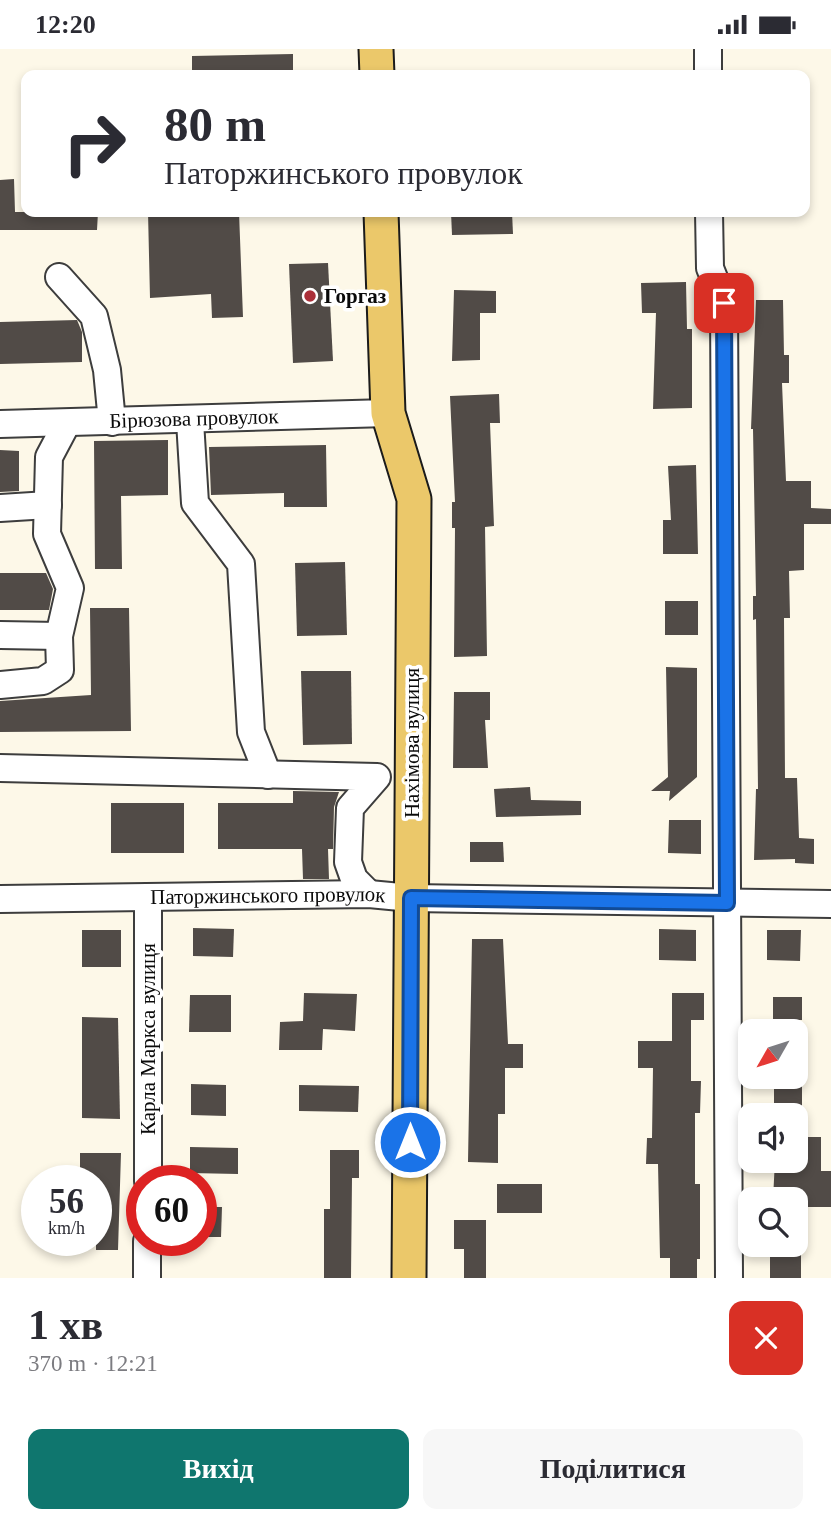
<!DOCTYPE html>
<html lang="uk">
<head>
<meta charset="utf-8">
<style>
  body { margin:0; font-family:"Times New Roman",serif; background:#f7f7f7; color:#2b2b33; height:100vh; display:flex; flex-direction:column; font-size:26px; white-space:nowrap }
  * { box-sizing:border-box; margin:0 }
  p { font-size:23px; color:#7c7c81 }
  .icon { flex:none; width:38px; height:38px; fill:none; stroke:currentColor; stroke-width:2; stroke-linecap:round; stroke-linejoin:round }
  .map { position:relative; height:1229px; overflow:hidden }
  .sheet { display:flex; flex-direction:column; background:#fff; flex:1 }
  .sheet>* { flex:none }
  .guide { position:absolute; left:21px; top:21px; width:789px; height:147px; border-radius:14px; box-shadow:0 4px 10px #0003; background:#fff; color:#2b2b33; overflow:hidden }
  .needle { width:46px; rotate:231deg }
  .buttons { position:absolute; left:738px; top:970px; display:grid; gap:14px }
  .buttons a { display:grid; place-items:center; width:70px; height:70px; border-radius:14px; background:#fff; box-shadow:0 4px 10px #0003; font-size:35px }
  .speed { position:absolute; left:21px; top:1116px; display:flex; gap:14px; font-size:35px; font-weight:700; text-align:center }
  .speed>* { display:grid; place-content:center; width:91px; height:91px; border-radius:50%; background:#fff; box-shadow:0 4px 10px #0003; line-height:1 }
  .speed small { font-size:18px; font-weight:400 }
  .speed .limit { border:10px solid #d22; background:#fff; color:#111 }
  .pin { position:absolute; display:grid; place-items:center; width:60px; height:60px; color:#fff; margin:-30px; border-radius:14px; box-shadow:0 4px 10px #0006 }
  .me { position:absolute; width:77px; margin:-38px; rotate:0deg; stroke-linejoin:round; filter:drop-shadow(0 0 5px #0008) }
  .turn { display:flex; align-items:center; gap:24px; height:147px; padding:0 28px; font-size:32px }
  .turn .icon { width:91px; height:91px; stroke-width:2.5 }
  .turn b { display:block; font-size:49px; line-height:60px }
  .round { display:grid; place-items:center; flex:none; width:74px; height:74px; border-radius:14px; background:#f7f7f7 }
  .summary { display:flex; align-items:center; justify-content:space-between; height:119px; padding:0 28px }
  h1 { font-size:42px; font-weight:700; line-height:52px }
  .cta { display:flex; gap:14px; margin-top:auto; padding:14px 28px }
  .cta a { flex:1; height:80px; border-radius:14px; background:#0f766e; color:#fff; font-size:28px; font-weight:700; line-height:80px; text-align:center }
  .cta a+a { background:#f7f7f7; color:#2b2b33 }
  .status { display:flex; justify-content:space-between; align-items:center; height:49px; padding:0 35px; background:#fff; direction:ltr }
  .status svg { height:19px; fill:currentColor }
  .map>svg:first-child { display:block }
</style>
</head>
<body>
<div class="status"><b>12:20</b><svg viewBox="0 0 49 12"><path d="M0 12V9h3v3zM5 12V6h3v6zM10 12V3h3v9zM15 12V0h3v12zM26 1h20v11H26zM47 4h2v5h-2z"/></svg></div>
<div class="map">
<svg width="831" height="1229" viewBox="0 0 831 1229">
  <rect width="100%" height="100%" fill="#fdf8e8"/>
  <!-- building -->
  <g fill="#514b47">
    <polygon points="293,5 293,26 192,26 192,7"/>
    <polygon points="14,130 15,163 98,163 97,181 0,181 0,131"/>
    <polygon points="148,163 239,163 243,268 212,269 211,245 150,249"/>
    <polygon points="451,163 512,163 513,185 452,186"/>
    <polygon points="328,214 333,312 293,314 289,215"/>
    <polygon points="686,233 687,280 692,280 692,359 653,360 656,264 642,264 641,234"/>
    <polygon points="454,241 496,242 496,264 480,264 480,311 452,312"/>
    <polygon points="756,251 783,251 784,306 789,306 789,334 782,334 786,432 811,432 811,459 831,460 831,475 804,475 804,521 789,522 790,569 784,569 785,729 797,729 799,789 814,790 814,815 795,814 795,810 754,811 756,740 758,740 756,570 753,571 753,547 756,547 753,380 751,380"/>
    <polygon points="77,271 82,283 82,313 0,315 0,273"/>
    <polygon points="499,345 500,374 490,374 494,477 485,478 487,607 454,608 455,479 452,479 452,453 455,453 450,347"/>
    <polygon points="168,391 168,446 121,447 122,520 95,520 94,392"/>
    <polygon points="326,396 327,458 284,458 284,444 211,446 209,398"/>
    <polygon points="0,401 19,402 19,442 0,443"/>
    <polygon points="696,416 698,505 663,505 663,471 671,471 668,417"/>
    <polygon points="345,513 347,586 297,587 295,514"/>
    <polygon points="0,524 46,524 53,540 49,561 0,561"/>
    <rect x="665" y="552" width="33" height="34"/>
    <polygon points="90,559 129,559 131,682 0,683 0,652 91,646"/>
    <polygon points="666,618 697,619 697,728 669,752 670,742 651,742 668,728"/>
    <polygon points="301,622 351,622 352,695 303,696"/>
    <polygon points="454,643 490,643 490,671 485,671 488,719 453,719"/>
    <polygon points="530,738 531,751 581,752 581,766 496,768 494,740"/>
    <polygon points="293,742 339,743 334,758 333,800 328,800 329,830 303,830 302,800 218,800 218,754 293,754"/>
    <rect x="111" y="754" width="73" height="50"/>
    <polygon points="669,771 701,771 701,805 668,804"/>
    <polygon points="470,793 503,793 504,813 470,813"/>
    <polygon points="193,879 234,880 233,908 193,907"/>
    <polygon points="659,880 696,881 696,912 659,911"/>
    <rect x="82" y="881" width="39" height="37"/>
    <polygon points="767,881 801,881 800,912 767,911"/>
    <polygon points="472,890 503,890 508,995 523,995 523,1019 505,1019 505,1065 498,1065 498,1114 468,1113"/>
    <polygon points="304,944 357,945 355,982 323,980 322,1001 279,1001 280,973 303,972"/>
    <polygon points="672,944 704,944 704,971 691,971 691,1032 701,1032 700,1064 695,1064 695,1135 700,1135 700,1210 697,1210 697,1229 670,1229 670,1209 660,1209 658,1115 646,1115 647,1089 652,1089 653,1019 638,1019 638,992 672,992"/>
    <polygon points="190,946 231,946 231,983 189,983"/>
    <rect x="773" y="948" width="29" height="23"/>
    <polygon points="82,968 118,969 120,1070 82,1069"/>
    <rect x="774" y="1030" width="28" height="34"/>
    <polygon points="191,1035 226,1036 226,1067 191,1066"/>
    <polygon points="299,1036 359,1037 358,1063 299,1062"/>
    <polygon points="796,1088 821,1088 821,1122 831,1122 831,1158 796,1158 796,1150 773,1150 775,1111 796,1111"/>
    <polygon points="190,1098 238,1099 238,1125 190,1124"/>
    <polygon points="330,1101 359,1101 359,1129 352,1129 351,1229 324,1229 324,1160 330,1160"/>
    <polygon points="80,1104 121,1104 118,1201 96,1201 96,1132 80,1132"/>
    <rect x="497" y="1135" width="45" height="29"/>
    <polygon points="201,1158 222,1158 221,1188 201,1188"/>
    <polygon points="454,1171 486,1171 486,1229 464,1229 464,1200 454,1200"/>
    <rect x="770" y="1195" width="31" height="34"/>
  </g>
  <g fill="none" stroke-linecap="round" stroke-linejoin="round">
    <defs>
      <g id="minor">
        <polyline points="708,0 708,26"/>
        <polyline points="709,163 710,219 724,254 729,1229"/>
        <polyline points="59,228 94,267 107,321 112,373"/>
        <polyline points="190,372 195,454 241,515 251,683 268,726"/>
        <path id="s1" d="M 0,375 L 388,364"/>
        <polyline points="0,459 48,456"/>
        <polyline points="0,586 59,587"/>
        <polyline points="0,636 43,632 60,621 59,587 70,539 47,485 49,408 67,374"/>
        <polyline points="0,719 377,728 350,759 348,813 354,830 369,845"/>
        <path id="s2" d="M 0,850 L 369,845 L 411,849 L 831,855"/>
        <polyline points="148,1132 148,848"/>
        <polyline points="147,1229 147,1192"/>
      </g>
      <g id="major">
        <polyline points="376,0 377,26"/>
        <polyline points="381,163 388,364 414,450 409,1229"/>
      </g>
    </defs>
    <!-- minor casing -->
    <use href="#minor" stroke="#3d3d3d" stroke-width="30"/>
    <!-- major casing -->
    <use href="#major" stroke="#1b1b1b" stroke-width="37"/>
    <!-- minor -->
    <use href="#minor" stroke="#fff" stroke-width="26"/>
    <!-- major -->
    <use href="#major" stroke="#ebc86a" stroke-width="33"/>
  </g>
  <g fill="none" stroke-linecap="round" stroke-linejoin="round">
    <defs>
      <polyline id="route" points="410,1093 411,849 727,854 724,254"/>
    </defs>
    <!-- route casing -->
    <use href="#route" stroke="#114b97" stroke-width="18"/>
    <!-- route -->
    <use href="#route" stroke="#1a73e8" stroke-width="12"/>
  </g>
  <!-- markers -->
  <circle fill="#ab3039" stroke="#fff" stroke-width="2.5" cx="310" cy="247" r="7"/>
  <g text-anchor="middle" stroke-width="7" stroke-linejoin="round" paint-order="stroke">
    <!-- poi labels -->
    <g font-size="21" font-weight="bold" fill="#0a0a0a" stroke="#fff" text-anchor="start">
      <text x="324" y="254">Горгаз</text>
    </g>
    <!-- street labels -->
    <g font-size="21" fill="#0a0a0a" stroke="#fff">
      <text dy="7" stroke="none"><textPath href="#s1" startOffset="194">Бірюзова провулок</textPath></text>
      <text transform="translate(412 694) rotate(-90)" y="7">Нахімова вулиця</text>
      <text dy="7" stroke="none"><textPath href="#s2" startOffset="268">Паторжинського провулок</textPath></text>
      <text transform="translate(148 990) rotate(-90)" y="7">Карла Маркса вулиця</text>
    </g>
  </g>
</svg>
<div class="buttons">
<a><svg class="needle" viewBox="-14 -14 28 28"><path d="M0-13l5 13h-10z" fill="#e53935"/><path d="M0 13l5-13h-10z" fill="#7c7c81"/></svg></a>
<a><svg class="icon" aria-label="sound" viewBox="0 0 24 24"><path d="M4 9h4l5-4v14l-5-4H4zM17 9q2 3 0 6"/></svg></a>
<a><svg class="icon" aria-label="search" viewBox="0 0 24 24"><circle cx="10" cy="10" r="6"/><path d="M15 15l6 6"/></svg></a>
</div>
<div class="speed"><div>56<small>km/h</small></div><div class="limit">60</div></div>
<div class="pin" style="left:724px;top:254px;background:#d93025"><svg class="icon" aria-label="arrive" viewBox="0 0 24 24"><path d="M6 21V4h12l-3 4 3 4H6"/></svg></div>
<svg class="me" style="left:410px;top:1093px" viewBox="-20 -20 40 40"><circle r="17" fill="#1a73e8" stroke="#fff" stroke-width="3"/><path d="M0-11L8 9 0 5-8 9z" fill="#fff"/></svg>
<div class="guide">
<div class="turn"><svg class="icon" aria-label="right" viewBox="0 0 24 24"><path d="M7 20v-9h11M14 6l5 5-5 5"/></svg><div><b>80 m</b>Паторжинського провулок</div></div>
</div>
</div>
<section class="sheet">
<div class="summary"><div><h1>1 хв</h1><p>370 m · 12:21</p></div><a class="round" style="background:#d93025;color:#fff"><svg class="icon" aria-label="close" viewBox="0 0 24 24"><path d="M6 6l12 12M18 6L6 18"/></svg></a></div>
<div class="cta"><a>Вихід</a><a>Поділитися</a></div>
</section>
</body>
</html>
